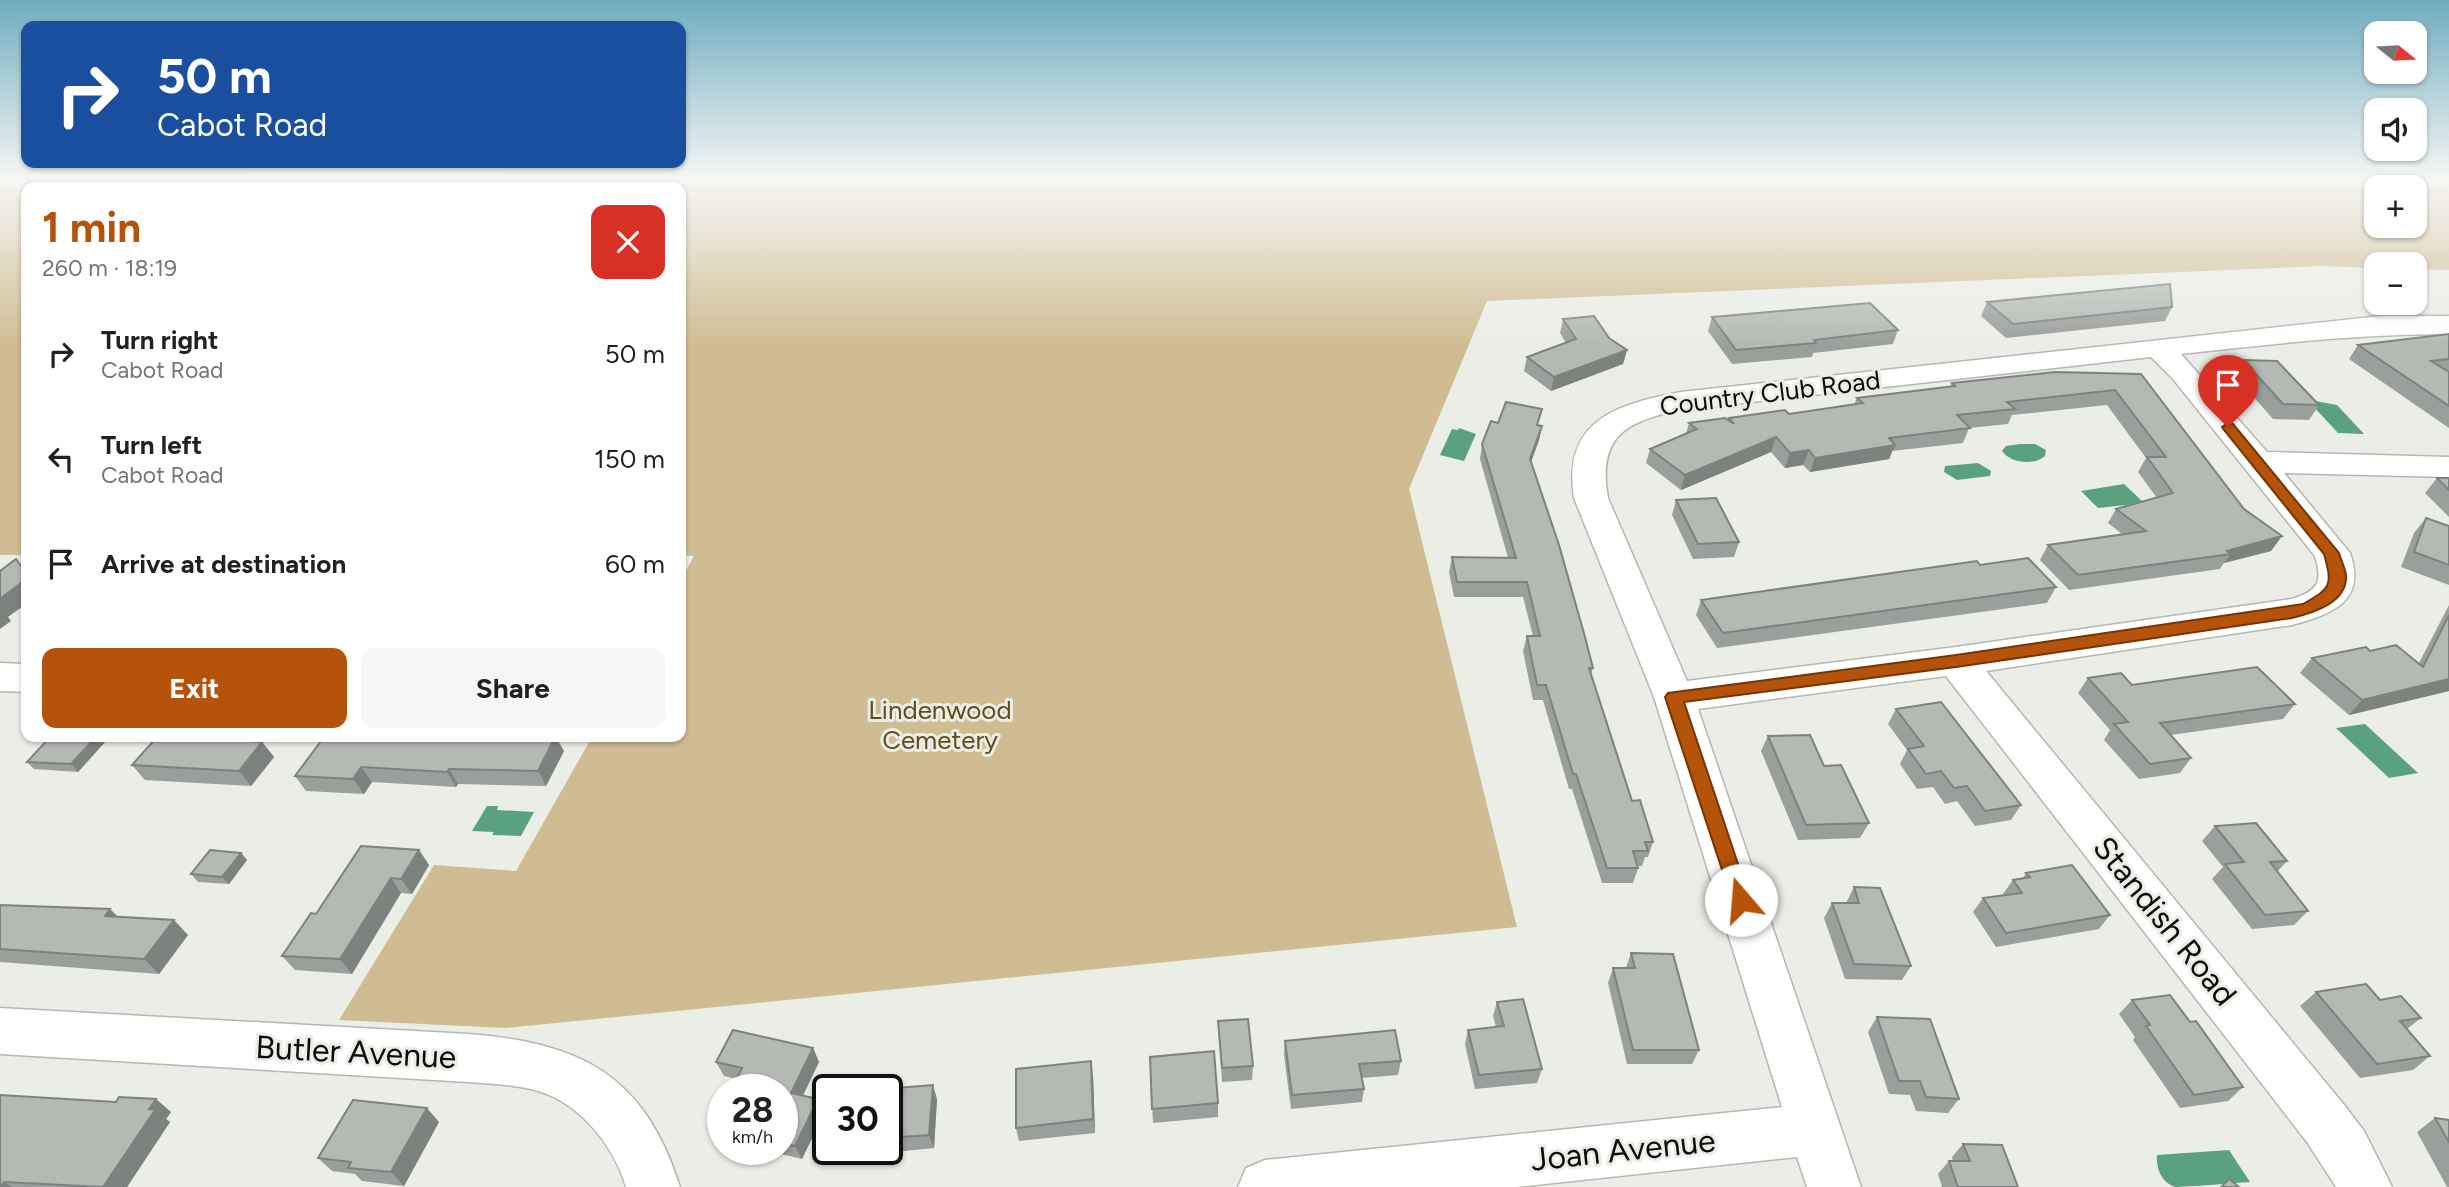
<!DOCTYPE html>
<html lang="en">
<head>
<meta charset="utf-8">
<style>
  body { margin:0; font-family:Figtree,sans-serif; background:#f6f6f6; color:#202124; height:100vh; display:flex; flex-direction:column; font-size:26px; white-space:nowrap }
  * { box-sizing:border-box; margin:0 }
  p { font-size:23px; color:#757577 }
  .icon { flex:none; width:38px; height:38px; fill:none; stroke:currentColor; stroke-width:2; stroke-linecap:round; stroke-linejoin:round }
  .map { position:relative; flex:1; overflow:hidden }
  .side { position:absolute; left:21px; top:182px; width:665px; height:560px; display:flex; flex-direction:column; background:#fff; border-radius:14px; box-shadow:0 2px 5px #0004 }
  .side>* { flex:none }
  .guide { position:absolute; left:21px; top:21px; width:665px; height:147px; border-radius:14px; box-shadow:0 2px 5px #0004; background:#1a4fa0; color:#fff; overflow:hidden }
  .needle { width:46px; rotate:108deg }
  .tools { position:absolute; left:2364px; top:21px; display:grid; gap:14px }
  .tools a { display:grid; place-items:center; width:63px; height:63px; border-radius:14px; background:#fff; box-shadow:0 2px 5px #0004; font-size:35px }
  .speed { position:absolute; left:707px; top:1074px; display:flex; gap:14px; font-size:35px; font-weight:700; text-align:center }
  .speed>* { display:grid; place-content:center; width:91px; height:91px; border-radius:50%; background:#fff; box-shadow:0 2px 5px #0004; line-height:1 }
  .speed small { font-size:18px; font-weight:400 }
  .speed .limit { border:4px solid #111; border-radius:10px; background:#fff; color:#111 }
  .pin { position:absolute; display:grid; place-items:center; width:60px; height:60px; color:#fff; margin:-72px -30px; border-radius:50% 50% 50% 0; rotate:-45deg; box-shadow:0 0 7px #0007 }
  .pin .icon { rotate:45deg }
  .me { position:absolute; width:77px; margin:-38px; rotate:342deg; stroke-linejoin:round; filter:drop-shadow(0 0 5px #0008) }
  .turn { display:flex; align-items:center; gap:24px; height:147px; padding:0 21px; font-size:32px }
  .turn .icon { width:91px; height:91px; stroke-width:2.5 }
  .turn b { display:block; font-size:49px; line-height:60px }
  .round { display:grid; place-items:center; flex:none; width:74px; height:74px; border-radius:14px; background:#f6f6f6 }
  .summary { display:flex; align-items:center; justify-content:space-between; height:119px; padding:0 21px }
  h1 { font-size:42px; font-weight:700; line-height:52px; color:#b45309 }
  .button { display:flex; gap:14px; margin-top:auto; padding:14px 21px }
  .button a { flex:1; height:80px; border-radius:14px; background:#b45309; color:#fff; font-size:28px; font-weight:700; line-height:80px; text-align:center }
  .button a+a { background:#f6f6f6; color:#202124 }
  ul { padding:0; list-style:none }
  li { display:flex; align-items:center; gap:21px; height:105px; padding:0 21px }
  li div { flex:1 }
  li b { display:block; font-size:26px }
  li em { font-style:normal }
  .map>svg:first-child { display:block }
</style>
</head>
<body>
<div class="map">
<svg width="2449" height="1187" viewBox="0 0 2449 1187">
  <rect width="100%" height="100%" fill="#ebede7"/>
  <!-- green -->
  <path fill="#cfbc92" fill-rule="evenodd" d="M 0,180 L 2449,180 L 2449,270 L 2415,269 L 2415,264 L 2376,264 L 2376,268 L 2321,266 L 1487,301 L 1409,489 L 1517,927 L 506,1028 L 339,1020 L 434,865 L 516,871 L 592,737 L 681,737 L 681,580 L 694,556 L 681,555 L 681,187 L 26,187 L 26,555 L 0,555 ZM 2376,187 L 2415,187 L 2415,226 L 2376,226 Z"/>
  <!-- water -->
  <g fill="#5aa27e">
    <polygon points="2315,401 2337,405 2364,434 2338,433 2311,404 2317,404"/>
    <polygon points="1459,428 1476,434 1464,461 1440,455 1452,429 1458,430"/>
    <path d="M 2020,444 L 2035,444 L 2046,450 L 2045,456 C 2034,466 2010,463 2002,451 L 2006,446 Z"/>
    <polygon points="1978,463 1991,471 1990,476 1957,480 1944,472 1945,466"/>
    <polygon points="2124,484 2144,503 2098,508 2081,491"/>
    <polygon points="2365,724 2418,773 2389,778 2336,728"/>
    <polygon points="487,806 498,806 497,810 534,812 521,836 492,835 494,832 472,831"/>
    <path d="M 2229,1150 L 2250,1182 C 2235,1183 2186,1187 2175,1187 C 2161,1182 2156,1168 2157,1155 Z"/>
  </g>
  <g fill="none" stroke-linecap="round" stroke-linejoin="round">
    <defs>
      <g id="minor">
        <path d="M 2381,316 L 2449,316 L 2449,334 C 2359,334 2271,344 2181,354 L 2267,452 L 2449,457 L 2449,477 L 2284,473 L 2350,553 C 2367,602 2332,614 2292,625 L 1986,671 L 2345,1106 L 2364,1131 L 2392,1187 L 2336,1187 L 2307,1142 L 1946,676 L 1698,709 L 1861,1187 L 1807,1187 L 1797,1157 L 1516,1187 L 1238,1187 L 1246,1168 L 1265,1160 L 1782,1107 L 1654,697 L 1574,498 C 1562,420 1617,404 1681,392 ZM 2151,357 L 2173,379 L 2315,556 C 2323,582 2318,591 2292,599 L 1956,647 L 1687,681 L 1608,498 C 1597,437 1625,421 1681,410 Z"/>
        <polygon points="0,663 26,664 26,692 0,691"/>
        <path d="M 0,1008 L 468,1034 C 581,1043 644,1074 680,1187 L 626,1187 C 614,1146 580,1103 538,1091 C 515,1084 491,1084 468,1082 L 0,1054 Z"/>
      </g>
    </defs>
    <!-- minor casing -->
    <use href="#minor" stroke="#b5b8b2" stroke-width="3"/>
    <!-- minor -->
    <use href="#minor" fill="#fff" fill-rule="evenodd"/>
  </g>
  <!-- wall -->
  <g fill="#9b9f9b">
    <polygon points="1987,302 2172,307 2165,321 2006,338 1981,316"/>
    <polygon points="1712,317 1898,330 1893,344 1813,353 1812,357 1732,364 1708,331"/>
    <polygon points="1563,319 1627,350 1623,364 1551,391 1524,371 1527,357 1566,343 1560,333"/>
    <polygon points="2449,334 2449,371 2448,372 2449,372 2449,428 2349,359 2358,345"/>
    <polygon points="2243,360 2319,405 2309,420 2273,419 2234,375"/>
    <polygon points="2141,374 2244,509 2282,536 2271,551 2224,563 2220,569 2069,590 2040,560 2048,545 2122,534 2108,523 2116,509 2157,498 2138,472 2146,458 2107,405 2012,415 2008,424 1969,428 1963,443 1892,451 1889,459 1810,472 1803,465 1785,468 1771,452 1681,490 1646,463 1650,449 1686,434 1689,423 1728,420 1729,418 1789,414 1854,405 1857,398 1950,387 1952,383"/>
    <polygon points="1498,423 1542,426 1539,440 1531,462 1593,668 1591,674 1632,801 1653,842 1648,857 1645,857 1642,866 1638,866 1638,868 1633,883 1602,883 1572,789 1569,789 1543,700 1533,700 1523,651 1527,636 1533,636 1523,597 1454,597 1449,572 1452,557 1508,558 1480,459 1482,444"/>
    <polygon points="2437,478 2449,478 2449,517 2425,493"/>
    <polygon points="1676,500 1739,542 1734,557 1693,559 1672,515"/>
    <polygon points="2426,518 2449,526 2449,585 2401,567 2414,533"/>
    <polygon points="1980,565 2056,587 2047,603 1717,648 1696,615 1701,600"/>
    <polygon points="2449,605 2449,691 2349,715 2300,673 2312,658 2370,651 2419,663"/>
    <polygon points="2088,678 2132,685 2295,704 2283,719 2171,735 2191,758 2180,773 2139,779 2104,740 2110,730 2078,693"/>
    <polygon points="1896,709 2021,805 2011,820 1975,826 1957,801 1945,804 1933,787 1917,789 1900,764 1907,750 1888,724"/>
    <polygon points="1768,736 1824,766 1869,823 1860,838 1798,840 1761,751"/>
    <polygon points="324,737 556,737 564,751 546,786 458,784 456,787 372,782 364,794 306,791 295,776"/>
    <polygon points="105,742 78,772 34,769 27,762"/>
    <polygon points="262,742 274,757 251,786 145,780 132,765"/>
    <polygon points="2215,826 2287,861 2277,872 2308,911 2294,925 2252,929 2212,879 2223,867 2202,841"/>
    <polygon points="419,850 429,865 412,894 401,893 352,974 295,970 282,956 316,914"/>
    <polygon points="241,853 247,860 229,884 198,882 191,874"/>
    <polygon points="2026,873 2110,915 2099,929 1996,947 1973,912 1983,898 2004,895 2003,894 2013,880 2023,878"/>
    <polygon points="1854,887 1911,966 1902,980 1845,979 1824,918 1832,903 1846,903"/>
    <polygon points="0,905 110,909 117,917 188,935 159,974 0,962"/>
    <polygon points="1631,953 1699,1050 1692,1064 1627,1064 1608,983 1613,968 1626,968"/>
    <polygon points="2316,992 2380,1000 2421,1018 2407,1029 2430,1056 2413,1070 2360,1078 2300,1006"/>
    <polygon points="2132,1000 2190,1022 2243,1087 2228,1101 2180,1108 2133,1040 2135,1037 2119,1014"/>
    <polygon points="1497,1002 1542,1069 1537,1083 1475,1089 1465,1044 1468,1030 1496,1027 1493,1016"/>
    <polygon points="1877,1017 1959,1099 1948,1113 1916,1111 1910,1095 1889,1094 1868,1032"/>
    <polygon points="1218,1021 1253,1066 1252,1080 1222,1082"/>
    <polygon points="1285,1041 1401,1061 1398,1075 1362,1078 1364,1089 1362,1102 1291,1109 1284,1055"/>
    <polygon points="813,1048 819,1062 803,1096 824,1113 802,1159 764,1150 782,1150 782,1090 724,1076 716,1062"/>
    <polygon points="1150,1057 1218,1103 1218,1117 1153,1123"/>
    <polygon points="1093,1075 1095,1133 1019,1141 1016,1128"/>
    <polygon points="887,1090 937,1099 934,1148 865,1155 863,1150 887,1150"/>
    <polygon points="0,1095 171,1112 166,1119 170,1122 127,1187 0,1187"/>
    <polygon points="2435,1118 2449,1120 2449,1187 2447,1187 2417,1132"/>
    <polygon points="439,1122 404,1186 362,1181 355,1174 332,1171 318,1158"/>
    <polygon points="1963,1144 2018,1187 1942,1187 1938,1174 1949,1161 1953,1161 1952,1157"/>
  </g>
  <!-- shaded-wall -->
  <g fill="#7e827e">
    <polygon points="1627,350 1623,364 1551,391 1554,377"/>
    <polygon points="1542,426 1539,440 1527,473 1530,459"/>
    <polygon points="1776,437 1771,452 1681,490 1685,475"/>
    <polygon points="1895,445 1889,459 1810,472 1815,458"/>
    <polygon points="1809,450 1803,465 1785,468 1790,453"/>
    <polygon points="2282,536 2271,551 2224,563 2231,554 2227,551"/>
    <polygon points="26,579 26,604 8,617 11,621 0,629 0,599"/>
    <polygon points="2449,679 2449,691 2349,715 2362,700"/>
    <polygon points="96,737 100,737 105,742 78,772 71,764"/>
    <polygon points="555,737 564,751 546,786 538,771"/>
    <polygon points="262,742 274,757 251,786 239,771"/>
    <polygon points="361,767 372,782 364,794 353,779"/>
    <polygon points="449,769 458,784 456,787 447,772"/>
    <polygon points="419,850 429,865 412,894 401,879"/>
    <polygon points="241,853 247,860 229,884 222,877"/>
    <polygon points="391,878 401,893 352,974 340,959"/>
    <polygon points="110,909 125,924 105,916"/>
    <polygon points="174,920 188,935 159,974 144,959"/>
    <polygon points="813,1048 819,1062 797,1107 791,1093"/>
    <polygon points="1091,1061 1093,1075 1095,1133 1093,1119"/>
    <polygon points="933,1085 937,1099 934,1148 929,1135"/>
    <polygon points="156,1099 171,1112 166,1119 170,1122 127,1187 103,1187 149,1109"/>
    <polygon points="818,1099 824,1113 802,1159 795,1146"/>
    <polygon points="427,1108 439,1122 404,1186 391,1172"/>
    <polygon points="4,1182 12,1187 0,1187"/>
  </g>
  <!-- building -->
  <g fill="#b4b9b4" stroke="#7e827e" stroke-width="2">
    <polygon points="2170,284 2172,307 2013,324 1987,302"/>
    <polygon points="1870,303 1898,330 1814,340 1816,343 1736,350 1712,317"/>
    <polygon points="1594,316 1609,338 1627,350 1554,377 1527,357 1576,339 1563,319"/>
    <polygon points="2449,334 2449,359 2431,361 2449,372 2449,406 2358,345"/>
    <polygon points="2243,360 2277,361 2319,405 2283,404"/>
    <polygon points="2055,372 2141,374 2244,509 2282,536 2227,551 2231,554 2078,575 2048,545 2146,531 2116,509 2173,493 2147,457 2166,457 2115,390 2007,402 2015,409 1957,415 1970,428 1889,438 1895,445 1815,458 1809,450 1790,453 1776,437 1685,475 1650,449 1697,429 1689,423 1725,418 1734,424 1729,418 1785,410 1789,414 1863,403 1857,398 1955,386 1952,383"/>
    <polygon points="1506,402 1542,409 1537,425 1542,426 1530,459 1559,545 1585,637 1593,668 1589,668 1632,801 1640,800 1653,842 1645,842 1648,851 1633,851 1638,868 1607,868 1576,774 1573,774 1546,685 1537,685 1527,636 1540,636 1527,582 1457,582 1452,557 1516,558 1482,444 1491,421 1498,423"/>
    <polygon points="2437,478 2449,478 2449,490"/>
    <polygon points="1716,498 1739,542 1698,544 1676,500"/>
    <polygon points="2426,518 2449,526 2449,565 2414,552"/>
    <polygon points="2028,558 2056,587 1723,633 1701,600 1977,561 1980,565"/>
    <polygon points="16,559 26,573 26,579 0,599 0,571"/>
    <polygon points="2449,615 2449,679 2362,700 2312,658 2366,647 2370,651 2396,645 2423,667"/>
    <polygon points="2257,667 2295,704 2160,723 2191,758 2150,764 2114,724 2128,722 2088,678 2121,673 2132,685"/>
    <polygon points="1941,702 2021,805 1985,811 1967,786 1954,788 1941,771 1926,774 1908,749 1924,746 1896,709"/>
    <polygon points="1810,735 1824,766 1841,765 1869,823 1806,825 1768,736"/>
    <polygon points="50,737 96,737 71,764 27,762"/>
    <polygon points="157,737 204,737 262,742 239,771 132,765"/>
    <polygon points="324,737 555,737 538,771 449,769 447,772 361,767 353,779 295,776"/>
    <polygon points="2256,823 2287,861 2270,862 2308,911 2265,915 2225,864 2244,862 2215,826"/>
    <polygon points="361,846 419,850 401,879 391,878 340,959 282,956 311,913 316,914"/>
    <polygon points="210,850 241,853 222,877 191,874"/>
    <polygon points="2072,865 2110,915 2006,933 1983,898 2022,893 2013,880 2030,877 2026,873"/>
    <polygon points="1854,887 1880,888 1911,966 1854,964 1832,903 1859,903"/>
    <polygon points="0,905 110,909 105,916 174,920 144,959 0,949"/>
    <polygon points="1631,953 1673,954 1699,1050 1633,1050 1613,968 1635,968"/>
    <polygon points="2366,984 2380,1000 2401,996 2421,1018 2400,1021 2430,1056 2377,1064 2316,992"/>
    <polygon points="2170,995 2190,1022 2196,1021 2243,1087 2194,1095 2146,1026 2150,1025 2132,1000"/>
    <polygon points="1523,999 1542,1069 1479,1075 1468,1030 1504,1026 1497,1002"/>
    <polygon points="1877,1017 1930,1019 1959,1099 1926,1097 1920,1081 1899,1081"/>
    <polygon points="1248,1019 1253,1066 1222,1068 1218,1021"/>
    <polygon points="733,1030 813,1048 791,1093 818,1099 795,1146 782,1143 782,1090 731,1090 742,1068 716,1062"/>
    <polygon points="1395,1030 1401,1061 1359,1064 1364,1089 1292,1095 1285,1041"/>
    <polygon points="1214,1051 1218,1103 1152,1109 1150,1057"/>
    <polygon points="1091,1061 1093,1119 1016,1128 1016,1069"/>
    <polygon points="933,1085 929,1135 887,1138 887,1090 871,1090"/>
    <polygon points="0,1095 116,1102 119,1097 156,1099 149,1109 155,1110 103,1187 4,1182 0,1187"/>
    <polygon points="353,1100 427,1108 391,1172 348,1168 351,1162 318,1158"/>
    <polygon points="2435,1118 2449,1120 2449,1142"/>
    <polygon points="1963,1144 2002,1145 2018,1187 1958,1187 1949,1161 1970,1161"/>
    <polygon points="2229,1179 2239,1187 2221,1187"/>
  </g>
  <!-- sky -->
  <linearGradient id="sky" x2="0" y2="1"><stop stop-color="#6fadbe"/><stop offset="0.52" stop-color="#f6f7f4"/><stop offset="1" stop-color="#f6f7f4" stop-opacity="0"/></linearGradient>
  <rect width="2449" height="347" fill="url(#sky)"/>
  <!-- route -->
  <path fill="#b45309" stroke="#753606" stroke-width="2" d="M 2228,423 L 2233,424 L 2339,553 C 2341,560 2345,568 2346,575 C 2348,603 2312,613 2292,618 L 1956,667 L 1684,702 L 1750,900 L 1748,906 L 1741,908 L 1734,906 L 1665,697 L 1668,693 L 1956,655 L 2303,604 C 2331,588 2333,586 2324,554 L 2224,430 L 2222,427 Z"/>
  <g text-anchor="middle" stroke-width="6" stroke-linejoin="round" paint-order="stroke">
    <!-- street labels -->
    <g font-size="26" fill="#0b0c0a" stroke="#ebede7">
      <text transform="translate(1770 393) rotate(-7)" y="9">Country Club Road</text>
    </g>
    <!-- park labels -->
    <g font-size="26" fill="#604d1a" stroke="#ebede7">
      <text x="940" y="719">Lindenwood<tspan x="940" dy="30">Cemetery</tspan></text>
    </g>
    <!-- near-street labels -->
    <g font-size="32" fill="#0b0c0a" stroke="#ebede7">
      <text transform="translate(2165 921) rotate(51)" y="11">Standish Road</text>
      <text transform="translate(356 1052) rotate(3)" y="11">Butler Avenue</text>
      <text transform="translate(1623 1150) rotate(-6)" y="11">Joan Avenue</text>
    </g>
  </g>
</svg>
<div class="tools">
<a><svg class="needle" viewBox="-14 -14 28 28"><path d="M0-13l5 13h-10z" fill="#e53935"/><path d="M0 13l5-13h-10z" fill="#757577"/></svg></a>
<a><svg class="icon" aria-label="sound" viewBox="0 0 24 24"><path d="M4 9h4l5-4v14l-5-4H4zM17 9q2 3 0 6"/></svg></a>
<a>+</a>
<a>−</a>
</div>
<div class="speed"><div>28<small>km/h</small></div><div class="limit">30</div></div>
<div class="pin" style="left:2228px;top:427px;background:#d93025"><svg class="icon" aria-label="arrive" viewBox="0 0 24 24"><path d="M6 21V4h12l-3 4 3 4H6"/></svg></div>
<svg class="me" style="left:1741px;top:900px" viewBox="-20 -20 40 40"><circle r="19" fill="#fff"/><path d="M0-13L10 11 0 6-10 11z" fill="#b45309"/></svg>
<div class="guide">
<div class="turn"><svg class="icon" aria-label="right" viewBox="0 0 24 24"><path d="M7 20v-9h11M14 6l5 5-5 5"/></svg><div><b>50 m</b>Cabot Road</div></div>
</div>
<section class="side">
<div class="summary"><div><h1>1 min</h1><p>260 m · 18:19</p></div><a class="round" style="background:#d93025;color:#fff"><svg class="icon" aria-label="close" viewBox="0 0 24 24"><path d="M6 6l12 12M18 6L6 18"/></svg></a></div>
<ul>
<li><svg class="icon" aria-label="right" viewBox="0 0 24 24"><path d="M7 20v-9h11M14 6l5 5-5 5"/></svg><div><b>Turn right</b><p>Cabot Road</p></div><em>50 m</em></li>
<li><svg class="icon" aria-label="left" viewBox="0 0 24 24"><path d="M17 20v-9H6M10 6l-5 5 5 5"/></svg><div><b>Turn left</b><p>Cabot Road</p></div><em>150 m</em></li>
<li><svg class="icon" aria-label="arrive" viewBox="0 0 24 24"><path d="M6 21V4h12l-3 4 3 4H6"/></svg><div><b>Arrive at destination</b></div><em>60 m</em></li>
</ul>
<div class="button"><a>Exit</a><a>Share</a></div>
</section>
</div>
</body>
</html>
